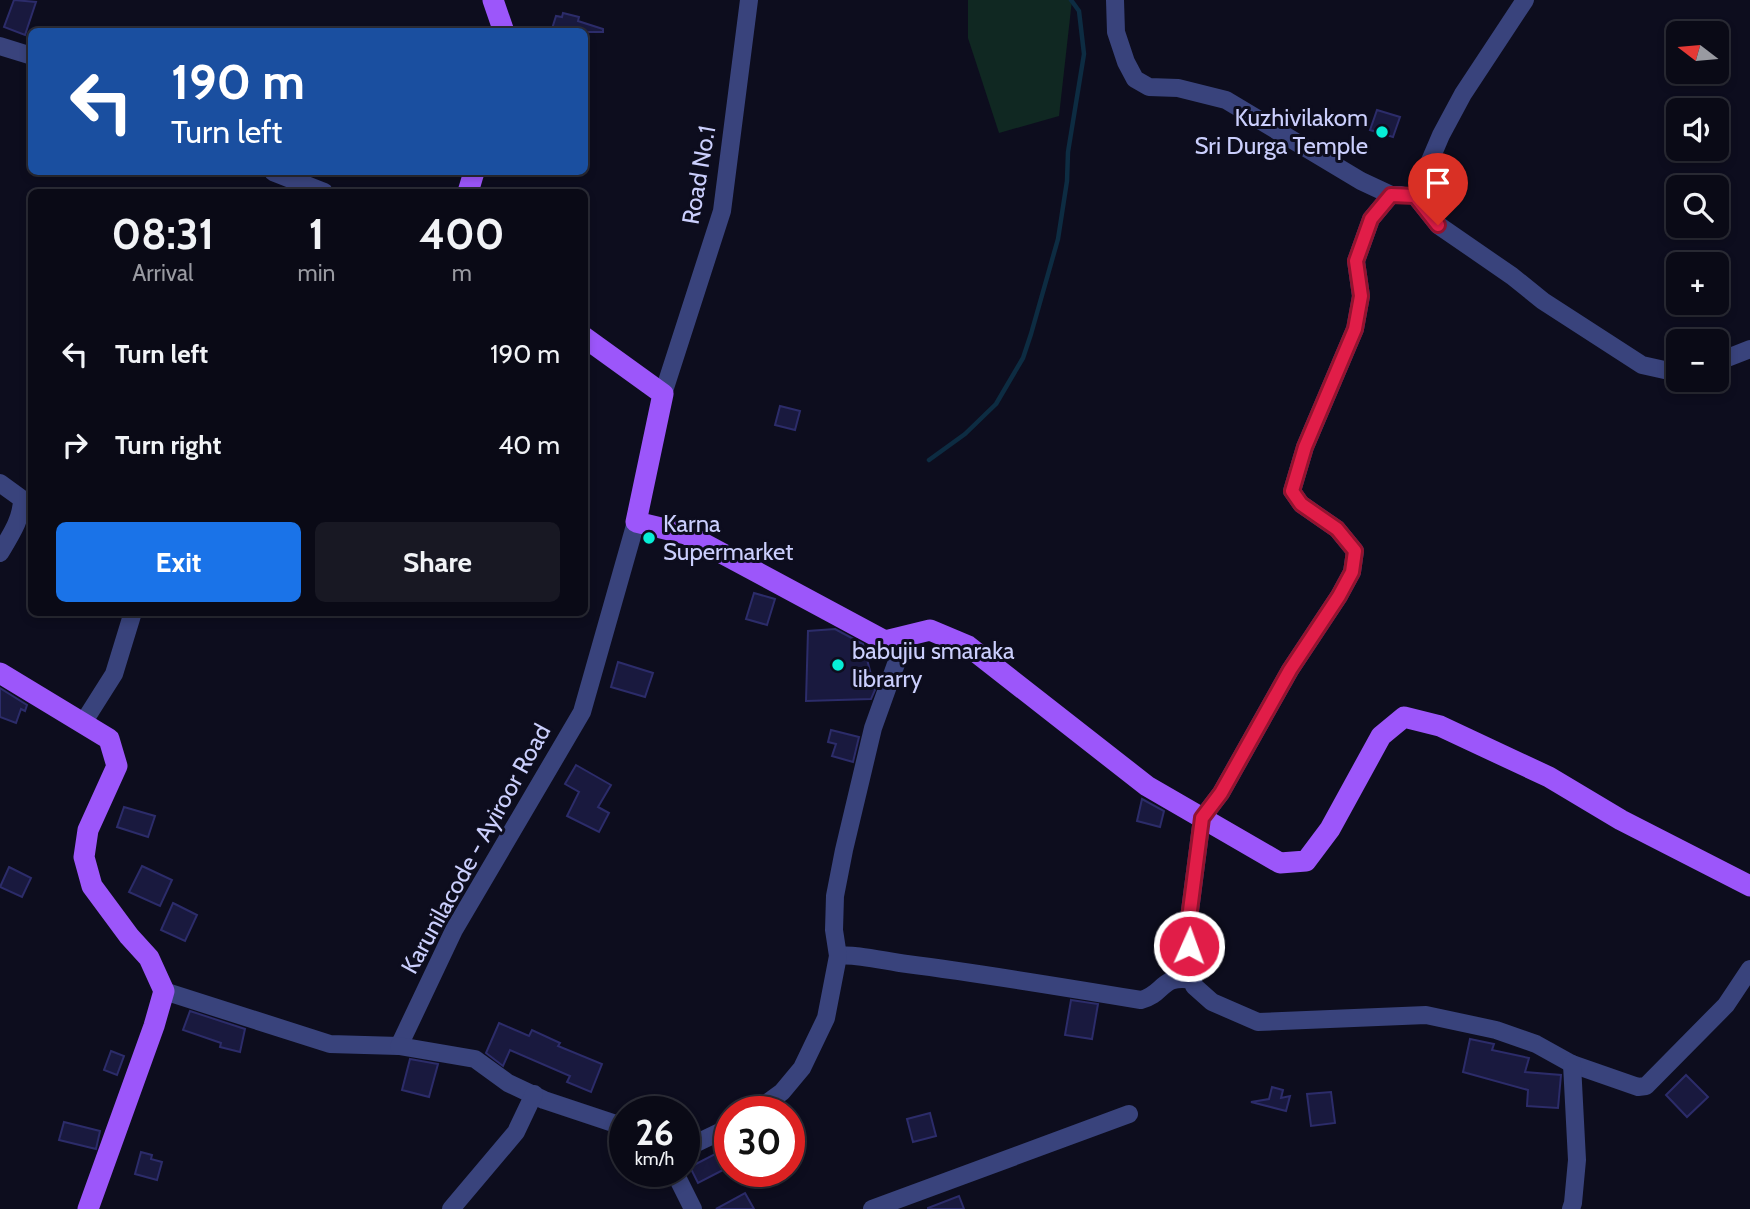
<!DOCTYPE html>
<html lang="en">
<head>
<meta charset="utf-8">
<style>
  body { margin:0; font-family:Cabin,sans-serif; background:#181823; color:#f1f3f6; height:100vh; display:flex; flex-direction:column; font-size:26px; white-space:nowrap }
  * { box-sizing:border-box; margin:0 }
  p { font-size:23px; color:#999aa1 }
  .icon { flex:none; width:38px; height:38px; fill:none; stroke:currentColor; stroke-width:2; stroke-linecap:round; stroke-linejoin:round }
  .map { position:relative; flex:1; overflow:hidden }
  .details { position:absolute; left:28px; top:189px; width:560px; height:427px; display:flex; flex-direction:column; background:#0a0a16; border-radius:10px; box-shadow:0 4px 10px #0003,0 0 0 2px #2a2b35 }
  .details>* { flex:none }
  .top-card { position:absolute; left:28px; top:28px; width:560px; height:147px; border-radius:10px; box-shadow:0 4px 10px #0003,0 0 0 2px #2a2b35; background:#1a4fa0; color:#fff; overflow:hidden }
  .needle { width:46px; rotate:286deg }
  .fabs { position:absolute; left:1666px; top:21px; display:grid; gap:14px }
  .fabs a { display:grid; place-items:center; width:63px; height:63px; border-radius:10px; background:#0a0a16; box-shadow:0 4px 10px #0003,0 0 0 2px #2a2b35; font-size:35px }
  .speed { position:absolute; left:609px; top:1096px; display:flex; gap:14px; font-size:35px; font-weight:700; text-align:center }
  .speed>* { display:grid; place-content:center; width:91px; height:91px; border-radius:50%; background:#0a0a16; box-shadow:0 4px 10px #0003,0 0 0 2px #2a2b35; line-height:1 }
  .speed small { font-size:18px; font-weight:400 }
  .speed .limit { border:10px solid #d22; background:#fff; color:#111 }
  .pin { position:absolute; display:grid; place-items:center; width:60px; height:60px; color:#fff; margin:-72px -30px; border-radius:50% 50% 50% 0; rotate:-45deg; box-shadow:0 0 7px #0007 }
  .pin .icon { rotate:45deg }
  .me { position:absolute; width:77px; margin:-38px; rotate:2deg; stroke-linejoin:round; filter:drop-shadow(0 0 5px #0008) }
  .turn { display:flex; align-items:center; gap:24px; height:147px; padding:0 28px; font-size:32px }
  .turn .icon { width:91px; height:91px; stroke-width:2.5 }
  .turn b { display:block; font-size:49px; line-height:60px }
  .eta { display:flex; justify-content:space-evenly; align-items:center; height:119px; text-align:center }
  .eta b { font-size:42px; font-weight:700; line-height:49px }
  .action { display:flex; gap:14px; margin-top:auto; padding:14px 28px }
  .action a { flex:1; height:80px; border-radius:10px; background:#1a73e8; color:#fff; font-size:28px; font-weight:700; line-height:80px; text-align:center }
  .action a+a { background:#181823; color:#f1f3f6 }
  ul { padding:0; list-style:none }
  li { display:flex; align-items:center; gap:21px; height:91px; padding:0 28px }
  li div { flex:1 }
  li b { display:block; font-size:26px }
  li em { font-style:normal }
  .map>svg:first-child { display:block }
</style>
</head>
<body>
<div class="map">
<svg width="1750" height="1209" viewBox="0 0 1750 1209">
  <rect width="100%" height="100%" fill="#0d0d1e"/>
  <!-- green -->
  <polygon fill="#102822" points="968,0 1072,0 1059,116 999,133 968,38"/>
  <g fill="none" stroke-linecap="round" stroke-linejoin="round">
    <!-- stream -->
    <polyline stroke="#0d2c42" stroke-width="4.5" points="929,460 965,434 996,404 1023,358 1031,334 1058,239 1067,181 1068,152 1084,54 1079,11 1071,0"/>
  </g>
  <!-- building -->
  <g fill="#19193e" stroke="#2c2c6a" stroke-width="2">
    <polygon points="14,0 36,2 25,35 4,27"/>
    <polygon points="563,13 579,17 578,21 603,29 603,32 551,32 556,16 562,17"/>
    <polygon points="1377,110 1400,117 1393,137 1370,130"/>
    <polygon points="780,406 800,411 795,430 775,425"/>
    <polygon points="754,593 775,599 767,625 746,619"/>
    <polygon points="835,629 863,644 875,690 871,699 806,701 808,631"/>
    <polygon points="618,662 653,673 645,697 611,687"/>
    <polygon points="0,688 27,705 25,711 21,709 16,723 0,717"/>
    <polygon points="831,730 859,737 853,762 832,756 836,744 828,742"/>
    <polygon points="576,765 611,785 598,807 609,813 599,832 567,816 579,792 565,784"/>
    <polygon points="1142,799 1164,811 1160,827 1137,821"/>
    <polygon points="124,807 155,816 148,837 117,827"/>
    <polygon points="142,866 172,880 160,906 129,892"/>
    <polygon points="9,867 31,878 22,897 0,887"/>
    <polygon points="173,903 197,915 185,941 161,930"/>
    <polygon points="1071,1000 1098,1004 1092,1039 1065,1035"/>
    <polygon points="190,1011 245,1029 240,1052 220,1047 221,1043 183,1030"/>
    <polygon points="499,1023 529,1036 532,1030 560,1043 558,1046 602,1064 591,1092 567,1082 570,1076 510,1050 503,1066 486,1053"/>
    <polygon points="1470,1039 1494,1044 1492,1050 1529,1058 1525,1072 1561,1075 1558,1108 1527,1106 1528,1090 1463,1072"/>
    <polygon points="111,1051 124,1056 117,1075 104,1070"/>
    <polygon points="410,1059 438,1064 429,1097 402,1090"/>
    <polygon points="1686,1075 1708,1097 1687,1117 1666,1095"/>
    <polygon points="1272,1087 1283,1090 1281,1098 1290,1096 1286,1111 1251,1102 1269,1099"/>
    <polygon points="1331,1092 1335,1123 1311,1126 1307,1094"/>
    <polygon points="930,1113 936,1136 913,1142 907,1119"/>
    <polygon points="64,1122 100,1131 96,1149 59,1140"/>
    <polygon points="141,1152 152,1155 151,1159 162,1162 157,1180 135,1174"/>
    <polygon points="717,1153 725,1169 698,1183 690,1167"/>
    <polygon points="745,1193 754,1209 716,1209"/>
    <polygon points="959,1196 964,1209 928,1209 928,1208"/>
  </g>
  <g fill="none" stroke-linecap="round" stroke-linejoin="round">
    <!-- minor -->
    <g stroke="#39437c" stroke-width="18">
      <polyline points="1115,0 1116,32 1126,62 1135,79 1149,87 1178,88 1226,100 1361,181 1391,195 1401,195"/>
      <polyline points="1525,0 1463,94 1441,135 1415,196 1438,225 1512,276 1543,301 1642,365 1678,373"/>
      <polyline points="0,46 32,56"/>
      <polyline points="273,172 324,192"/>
      <polyline points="1391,195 1371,219 1356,261 1361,296 1355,329 1305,447 1292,491 1301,504 1337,529 1355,551 1352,572 1339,596 1290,670 1221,793 1202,818 1188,926 1190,966 1194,986 1212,1002 1258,1022 1426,1015 1496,1030 1536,1044 1572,1064 1638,1087 1646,1086 1726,1005 1750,969"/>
      <polyline points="1717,362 1750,349"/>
      <polyline points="663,394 722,211 749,0"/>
      <path d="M 0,483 L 22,499 C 22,519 10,536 0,553"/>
      <polyline points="83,723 114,674 133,612"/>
      <path d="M 838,956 C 855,953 888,962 907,964 C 985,974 1063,987 1141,1000 C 1165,994 1160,974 1193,980"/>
      <polyline points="164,991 330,1044 399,1046 454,930 582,712 636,522"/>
      <polyline points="399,1046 475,1059 508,1083 544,1100 625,1127"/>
      <polyline points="756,1111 782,1092 802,1068 826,1018 838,956 834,930 835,896 844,850 873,728 906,636"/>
      <polyline points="684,1149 730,1127"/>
      <polyline points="674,1171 693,1209"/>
      <polyline points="451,1209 516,1132 534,1094"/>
      <polyline points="872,1209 1129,1114"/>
      <polyline points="1571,1209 1573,1203 1577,1160 1572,1064"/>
    </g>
    <!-- major -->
    <g stroke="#9c56fa" stroke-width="21">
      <polyline points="493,0 504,32"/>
      <polyline points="468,192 474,172"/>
      <polyline points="584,337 663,394 636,522 686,534 885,641 930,630 968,646 1147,786 1280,863 1306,861 1330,829 1381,736 1404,717 1440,726 1549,777 1621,820 1750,886"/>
      <polyline points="0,673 109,739 117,766 88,830 84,857 92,886 129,936 149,958 164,991 154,1026 88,1209"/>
    </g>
  </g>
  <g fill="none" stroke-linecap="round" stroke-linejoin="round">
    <defs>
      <polyline id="route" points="1189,946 1188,926 1202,818 1221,793 1290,670 1339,596 1352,572 1355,551 1337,529 1301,504 1292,491 1305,447 1355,329 1361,296 1356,261 1371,219 1391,195 1415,196 1438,225"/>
    </defs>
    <!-- route casing -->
    <use href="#route" stroke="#92132f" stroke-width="18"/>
    <!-- route -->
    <use href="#route" stroke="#e11d48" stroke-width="12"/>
  </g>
  <!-- markers -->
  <g fill="#07eed7" stroke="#0d0d1e" stroke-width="2.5">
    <circle cx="1382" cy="132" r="7"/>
    <circle cx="649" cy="538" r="7"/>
    <circle cx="838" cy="665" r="7"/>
  </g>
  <g text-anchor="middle" stroke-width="6" stroke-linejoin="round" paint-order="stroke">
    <!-- poi labels -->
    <g font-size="24" fill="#cbcffd" stroke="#0d0d1e" text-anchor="start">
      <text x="1368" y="126" text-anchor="end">Kuzhivilakom<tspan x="1368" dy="28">Sri Durga Temple</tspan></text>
      <text x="663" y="532">Karna<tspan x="663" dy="28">Supermarket</tspan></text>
      <text x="852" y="659">babujiu smaraka<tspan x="852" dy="28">librarry</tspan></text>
    </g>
    <!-- street labels -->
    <g font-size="24" fill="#cbcffd" stroke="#0d0d1e">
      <text transform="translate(699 175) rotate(-80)" y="8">Road No.1</text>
      <text transform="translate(476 849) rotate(-61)" y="8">Karunilacode - Ayiroor Road</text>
    </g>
  </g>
</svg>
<div class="fabs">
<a><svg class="needle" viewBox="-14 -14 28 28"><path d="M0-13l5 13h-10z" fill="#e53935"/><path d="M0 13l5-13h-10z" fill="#999aa1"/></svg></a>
<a><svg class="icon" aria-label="sound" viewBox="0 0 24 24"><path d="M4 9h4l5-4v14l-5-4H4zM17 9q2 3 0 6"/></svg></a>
<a><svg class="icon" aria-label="search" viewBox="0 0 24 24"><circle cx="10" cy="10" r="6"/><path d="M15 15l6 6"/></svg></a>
<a>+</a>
<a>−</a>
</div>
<div class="speed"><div>26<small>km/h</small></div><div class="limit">30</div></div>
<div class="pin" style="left:1438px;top:225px;background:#d93025"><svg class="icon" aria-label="arrive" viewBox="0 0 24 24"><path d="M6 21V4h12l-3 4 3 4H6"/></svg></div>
<svg class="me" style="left:1189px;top:946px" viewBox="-20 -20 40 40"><circle r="17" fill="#e11d48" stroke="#fff" stroke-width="3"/><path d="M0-11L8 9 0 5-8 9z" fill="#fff"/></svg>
<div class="top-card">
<div class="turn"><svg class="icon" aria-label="left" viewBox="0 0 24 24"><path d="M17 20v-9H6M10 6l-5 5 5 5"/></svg><div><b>190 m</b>Turn left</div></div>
</div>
<section class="details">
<div class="eta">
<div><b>08:31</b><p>Arrival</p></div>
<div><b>1</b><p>min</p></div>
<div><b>400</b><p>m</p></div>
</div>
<ul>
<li><svg class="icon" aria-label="left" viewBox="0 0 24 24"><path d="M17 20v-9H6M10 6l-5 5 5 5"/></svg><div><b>Turn left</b></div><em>190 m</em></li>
<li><svg class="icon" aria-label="right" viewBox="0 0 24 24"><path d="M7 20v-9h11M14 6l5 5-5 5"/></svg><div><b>Turn right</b></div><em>40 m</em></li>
</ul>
<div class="action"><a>Exit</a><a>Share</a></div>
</section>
</div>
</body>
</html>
